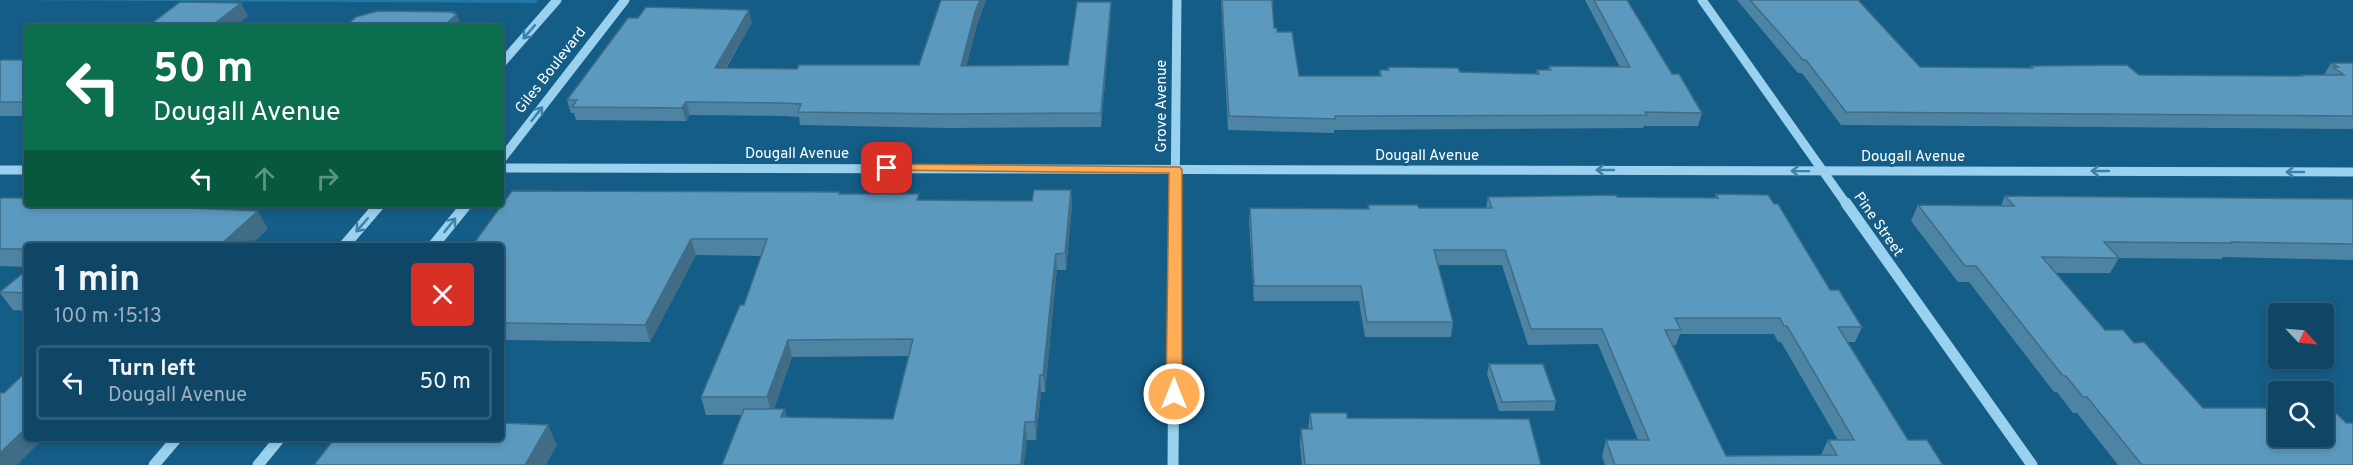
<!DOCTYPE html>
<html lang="en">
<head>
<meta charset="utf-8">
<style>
  body { margin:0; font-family:Overpass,sans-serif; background:#1d506e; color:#f1f3f6; height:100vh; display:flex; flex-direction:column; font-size:22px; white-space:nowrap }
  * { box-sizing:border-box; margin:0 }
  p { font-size:20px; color:#9bb1bf }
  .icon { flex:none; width:33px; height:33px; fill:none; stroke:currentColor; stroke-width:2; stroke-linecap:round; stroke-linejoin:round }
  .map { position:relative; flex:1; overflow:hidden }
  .sheet { position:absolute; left:24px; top:243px; width:480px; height:198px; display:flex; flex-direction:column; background:#0f4665; border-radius:6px; box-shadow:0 3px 9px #0003,0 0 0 2px #2f5e79 }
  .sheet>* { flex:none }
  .banner { position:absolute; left:24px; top:24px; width:480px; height:183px; border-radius:6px; box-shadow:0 3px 9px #0003,0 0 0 2px #2f5e79; background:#0b6e4f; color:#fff; overflow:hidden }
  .needle { width:39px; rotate:116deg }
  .controls { position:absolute; left:2268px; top:303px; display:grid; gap:12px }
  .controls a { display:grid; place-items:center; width:66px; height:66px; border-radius:6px; background:#0f4665; box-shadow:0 3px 9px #0003,0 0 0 2px #2f5e79; font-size:30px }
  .pin { position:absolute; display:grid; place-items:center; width:51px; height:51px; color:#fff; margin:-26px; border-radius:12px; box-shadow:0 3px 9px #0006 }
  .me { position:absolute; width:66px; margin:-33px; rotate:0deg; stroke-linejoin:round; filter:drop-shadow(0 0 4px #0008) }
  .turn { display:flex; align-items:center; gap:21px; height:126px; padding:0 30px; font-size:27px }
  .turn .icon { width:78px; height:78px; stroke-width:2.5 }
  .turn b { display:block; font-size:42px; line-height:51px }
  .lanes { display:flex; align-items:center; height:57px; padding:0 30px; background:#0003; justify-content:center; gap:30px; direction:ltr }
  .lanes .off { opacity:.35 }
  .round { display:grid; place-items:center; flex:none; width:63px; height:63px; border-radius:6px; background:#1d506e }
  .summary { display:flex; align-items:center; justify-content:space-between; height:102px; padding:0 30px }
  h1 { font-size:36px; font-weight:700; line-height:45px }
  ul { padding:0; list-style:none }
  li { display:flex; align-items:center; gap:18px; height:75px; margin:0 12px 9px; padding:0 18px; border:3px solid #2f5e79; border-radius:6px }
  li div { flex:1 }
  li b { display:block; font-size:22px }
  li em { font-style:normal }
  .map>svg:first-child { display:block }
</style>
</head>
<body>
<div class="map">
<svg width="2353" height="465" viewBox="0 0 2353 465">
  <rect width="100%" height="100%" fill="#145d87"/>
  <!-- green -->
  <polygon fill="#2378a6" points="0,0 538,0 535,3"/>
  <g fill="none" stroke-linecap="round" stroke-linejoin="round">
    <!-- minor-far1 -->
    <g stroke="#99d1ef" stroke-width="9">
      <polyline points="1702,0 1847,205"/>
      <polyline points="501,64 557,0"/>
      <polyline points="501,160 625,0"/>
      <polyline points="501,168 2353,172"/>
      <polyline points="0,170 27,170"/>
      <polyline points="1175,205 1177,0"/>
    </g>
    <!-- minor -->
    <g stroke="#99d1ef" stroke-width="11">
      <polyline points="1846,203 2032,465"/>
      <polyline points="344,246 380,204"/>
      <polyline points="433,246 467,204"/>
      <polyline points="154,465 177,438"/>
      <polyline points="258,465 280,438"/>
      <polyline points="1173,465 1175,203"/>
    </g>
  </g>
  <!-- wall -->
  <g fill="#4e84a3" fill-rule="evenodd">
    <polygon points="941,0 986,0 977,25 966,66 1068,65 1111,14 1101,127 948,128 800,125 799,117 783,116 690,115 686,121 576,120 574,113 571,113 567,100 752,22 726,69 797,69 919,65"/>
    <polygon points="1221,0 1272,0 1274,28 1299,76 1379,76 1380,70 1388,70 1388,67 1460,72 1536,74 1537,70 1548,70 1549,66 1620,67 1585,0 1627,0 1672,74 1702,113 1698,126 1644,126 1643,128 1334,130 1334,133 1228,130"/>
    <polygon points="1737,0 1858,0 1920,67 2030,68 2031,66 2139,75 2300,76 2301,75 2324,75 2331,63 2353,63 2353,129 1841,125 1802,73 1798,73"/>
    <rect x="0" y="60" width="27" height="56"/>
    <path d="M 1071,190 L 1072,206 L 1066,270 L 1057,270 L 1056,277 L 1045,392 L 1041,392 L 1036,440 L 1027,440 L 742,415 L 706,415 L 701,397 L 744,305 L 761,256 L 696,255 L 650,342 L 501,340 L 501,246 L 840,192 L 840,194 L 920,200 L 1032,201 ZM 908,356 L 893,419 L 787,417 L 784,409 L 774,409 L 792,357 Z"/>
    <path d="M 1716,194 L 1830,290 L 1862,327 L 1855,342 L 1848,342 L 1908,440 L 1943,465 L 1605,465 L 1602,456 L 1606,440 L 1638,440 L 1598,344 L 1528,345 L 1502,265 L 1438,265 L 1453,322 L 1451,337 L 1365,337 L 1359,301 L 1254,301 L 1249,223 L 1250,208 L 1368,209 L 1368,205 L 1419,208 L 1486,208 L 1488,197 L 1715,198 ZM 1680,334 L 1774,334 L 1778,342 L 1781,342 L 1838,440 L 1828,440 L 1821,455 L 1726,456 L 1673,345 L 1676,345 Z"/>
    <polygon points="2005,196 2353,199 2353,260 2223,257 2222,259 2119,258 2110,273 2056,273 2105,330 2134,343 2203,408 2353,465 2118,465 2077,413 2073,413 2057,392 2054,392 1969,282 1958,282 1911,221 1918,205 2001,206"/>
    <polygon points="0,198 268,229 249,246 27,246 27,267 0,266"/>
    <polygon points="27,270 27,311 13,310 0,293 0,292"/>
    <polygon points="1489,364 1556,401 1554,411 1499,411 1487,374"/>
    <polygon points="1310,413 1347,418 1541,465 1302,465 1300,445 1301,429 1308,429"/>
  </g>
  <!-- shaded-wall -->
  <g fill="#406c85">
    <polygon points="980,0 986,0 977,25 963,79 961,66 975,12"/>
    <polygon points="1111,2 1111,14 1101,127 1101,113"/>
    <polygon points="241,3 248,16 234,27 210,27"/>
    <polygon points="749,10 752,22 718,81 715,68"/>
    <polygon points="455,12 456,14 457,14 462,27 448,27 448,22"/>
    <polygon points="686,102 690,115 686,121 682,108"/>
    <polygon points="1071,190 1072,206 1066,270 1065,253"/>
    <polygon points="258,211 268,229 249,246 219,246"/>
    <polygon points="691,239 696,255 650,342 645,325"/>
    <polygon points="1056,254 1057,270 1045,392 1043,375"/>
    <polygon points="788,340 792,357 772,414 767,397"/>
    <polygon points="1040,375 1041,392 1036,440 1035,422"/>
    <polygon points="784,409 789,426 781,417"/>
    <polygon points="1025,422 1027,440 1024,465 1021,465"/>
    <polygon points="548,425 557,445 546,465 525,465"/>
    <polygon points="27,427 27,438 44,438 17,465 0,465 0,453"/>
  </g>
  <!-- building -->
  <g fill="#5b9abe" stroke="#406c85" stroke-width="1.5" fill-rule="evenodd">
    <polygon points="941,0 980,0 975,12 961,66 1068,65 1077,2 1111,2 1101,113 946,114 798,112 801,104 780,103 686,102 682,108 572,107 577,100 567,100 628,18 638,18 646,7 749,10 715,68 797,69 799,65 919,65"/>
    <polygon points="1222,0 1272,0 1274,28 1277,28 1277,32 1292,32 1299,76 1381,76 1380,70 1389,70 1388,67 1458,68 1460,72 1539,74 1537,70 1551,70 1549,66 1630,67 1594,0 1627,0 1672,74 1679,74 1702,113 1645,112 1647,115 1335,116 1335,119 1229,116"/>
    <polygon points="1750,0 1858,0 1920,67 2033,68 2031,66 2127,65 2139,75 2302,76 2301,75 2344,75 2333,67 2338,67 2331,63 2353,63 2353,116 1846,112 1806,60 1803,60"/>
    <polygon points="180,2 241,3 210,27 147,27"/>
    <polygon points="378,11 455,12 453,13 457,14 448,22 453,22 448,27 345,27 356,17"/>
    <rect x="0" y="60" width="27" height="42"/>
    <polygon points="1034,190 1071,190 1065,253 1056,254 1055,260 1043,375 1040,375 1035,422 1025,422 1021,465 722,465 744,409 784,409 781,417 893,419 913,339 788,340 767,397 701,397 740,305 744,305 767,239 691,239 645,325 501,323 501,246 472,246 512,191 840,192 839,194 919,194 917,200 1032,201"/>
    <path d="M 1716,194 L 1768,195 L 1774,204 L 1778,204 L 1830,290 L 1839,290 L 1862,327 L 1838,327 L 1908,440 L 1927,440 L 1943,465 L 1615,465 L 1606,440 L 1649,440 L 1602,329 L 1531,329 L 1505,250 L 1434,250 L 1453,322 L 1367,322 L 1361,286 L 1254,286 L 1250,208 L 1369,209 L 1368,205 L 1417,205 L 1419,208 L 1492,208 L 1488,197 L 1616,195 L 1617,197 L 1718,198 ZM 1675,318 L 1780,318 L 1784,326 L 1787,326 L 1854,440 L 1828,440 L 1837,455 L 1726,456 L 1665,330 L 1681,330 Z"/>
    <polygon points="2005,196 2353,199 2353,244 2230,242 2232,243 2104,242 2119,258 2042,257 2105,330 2123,330 2134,343 2144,342 2203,408 2278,408 2278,436 2324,436 2324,408 2331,408 2346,423 2353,423 2353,465 2142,465 2087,397 2083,397 2066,376 2063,376 1976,266 1965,266 1918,205 2014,206"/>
    <polygon points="0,198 27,198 27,204 102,204 258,211 219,246 27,246 27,249 0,249"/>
    <polygon points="27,270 27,293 0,292"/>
    <polygon points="1489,364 1543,364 1556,401 1502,402"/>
    <polygon points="27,371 27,427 0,453 0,393 4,393"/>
    <polygon points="1310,413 1347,413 1347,418 1529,419 1541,465 1305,465 1301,429 1312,429"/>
    <polygon points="501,423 548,425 525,465 314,465 335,438 501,438"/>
  </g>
  <!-- one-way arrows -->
  <defs><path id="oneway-shaft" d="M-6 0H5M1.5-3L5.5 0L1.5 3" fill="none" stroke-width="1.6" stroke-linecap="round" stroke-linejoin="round" transform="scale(1.5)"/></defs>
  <g stroke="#3c80a6">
    <use href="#oneway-shaft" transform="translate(529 32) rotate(131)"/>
    <use href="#oneway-shaft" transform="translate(537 114) rotate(-52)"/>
    <use href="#oneway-shaft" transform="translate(1605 170) rotate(-180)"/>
    <use href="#oneway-shaft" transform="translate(1800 171) rotate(-179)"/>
    <use href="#oneway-shaft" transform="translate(2100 171) rotate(-180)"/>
    <use href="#oneway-shaft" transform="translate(2295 172) rotate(-180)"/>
    <use href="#oneway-shaft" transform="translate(362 225) rotate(131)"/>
    <use href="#oneway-shaft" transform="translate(450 225) rotate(-51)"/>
  </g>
  <!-- route -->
  <polygon fill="#ffad57" stroke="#a67039" stroke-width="1.5" points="887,164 1180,167 1182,170 1182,394 1179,398 1168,398 1166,394 1169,173 883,170 881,168"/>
  <g text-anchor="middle" stroke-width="6" stroke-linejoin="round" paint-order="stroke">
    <!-- street labels -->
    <g font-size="15" fill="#fff" stroke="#145d87">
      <text transform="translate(550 70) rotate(-52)" y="5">Giles Boulevard</text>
      <text transform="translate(1161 106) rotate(-90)" y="5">Grove Avenue</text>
      <text x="797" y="158">Dougall Avenue</text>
      <text x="1427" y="160">Dougall Avenue</text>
      <text x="1913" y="161">Dougall Avenue</text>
      <text transform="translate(1879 224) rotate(55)" y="5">Pine Street</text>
    </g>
  </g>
</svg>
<div class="controls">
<a><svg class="needle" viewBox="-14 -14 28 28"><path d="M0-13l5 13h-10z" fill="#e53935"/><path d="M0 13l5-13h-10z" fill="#9bb1bf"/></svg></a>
<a><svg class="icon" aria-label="search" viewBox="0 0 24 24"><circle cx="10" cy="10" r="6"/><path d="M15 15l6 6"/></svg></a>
</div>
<div class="pin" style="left:887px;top:168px;background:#d93025"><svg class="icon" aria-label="arrive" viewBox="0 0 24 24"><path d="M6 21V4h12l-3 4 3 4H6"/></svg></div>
<svg class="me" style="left:1174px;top:394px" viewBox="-20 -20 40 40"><circle r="17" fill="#ffad57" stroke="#fff" stroke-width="3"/><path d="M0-11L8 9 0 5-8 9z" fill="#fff"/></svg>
<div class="banner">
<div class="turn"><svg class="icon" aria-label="left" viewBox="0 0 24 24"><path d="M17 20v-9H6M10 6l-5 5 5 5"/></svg><div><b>50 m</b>Dougall Avenue</div></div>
<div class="lanes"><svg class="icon" aria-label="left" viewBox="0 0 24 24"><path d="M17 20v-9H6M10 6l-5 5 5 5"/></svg><svg class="icon off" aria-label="ahead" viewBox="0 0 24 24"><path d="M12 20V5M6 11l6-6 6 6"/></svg><svg class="icon off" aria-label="right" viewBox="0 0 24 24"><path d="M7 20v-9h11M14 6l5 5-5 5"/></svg></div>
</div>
<section class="sheet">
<div class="summary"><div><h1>1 min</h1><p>100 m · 15:13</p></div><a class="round" style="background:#d93025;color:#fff"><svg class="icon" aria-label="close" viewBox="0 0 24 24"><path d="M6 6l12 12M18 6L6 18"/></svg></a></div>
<ul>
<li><svg class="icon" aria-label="left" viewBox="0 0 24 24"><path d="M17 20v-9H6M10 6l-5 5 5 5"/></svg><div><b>Turn left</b><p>Dougall Avenue</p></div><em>50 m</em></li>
</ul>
</section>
</div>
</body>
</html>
